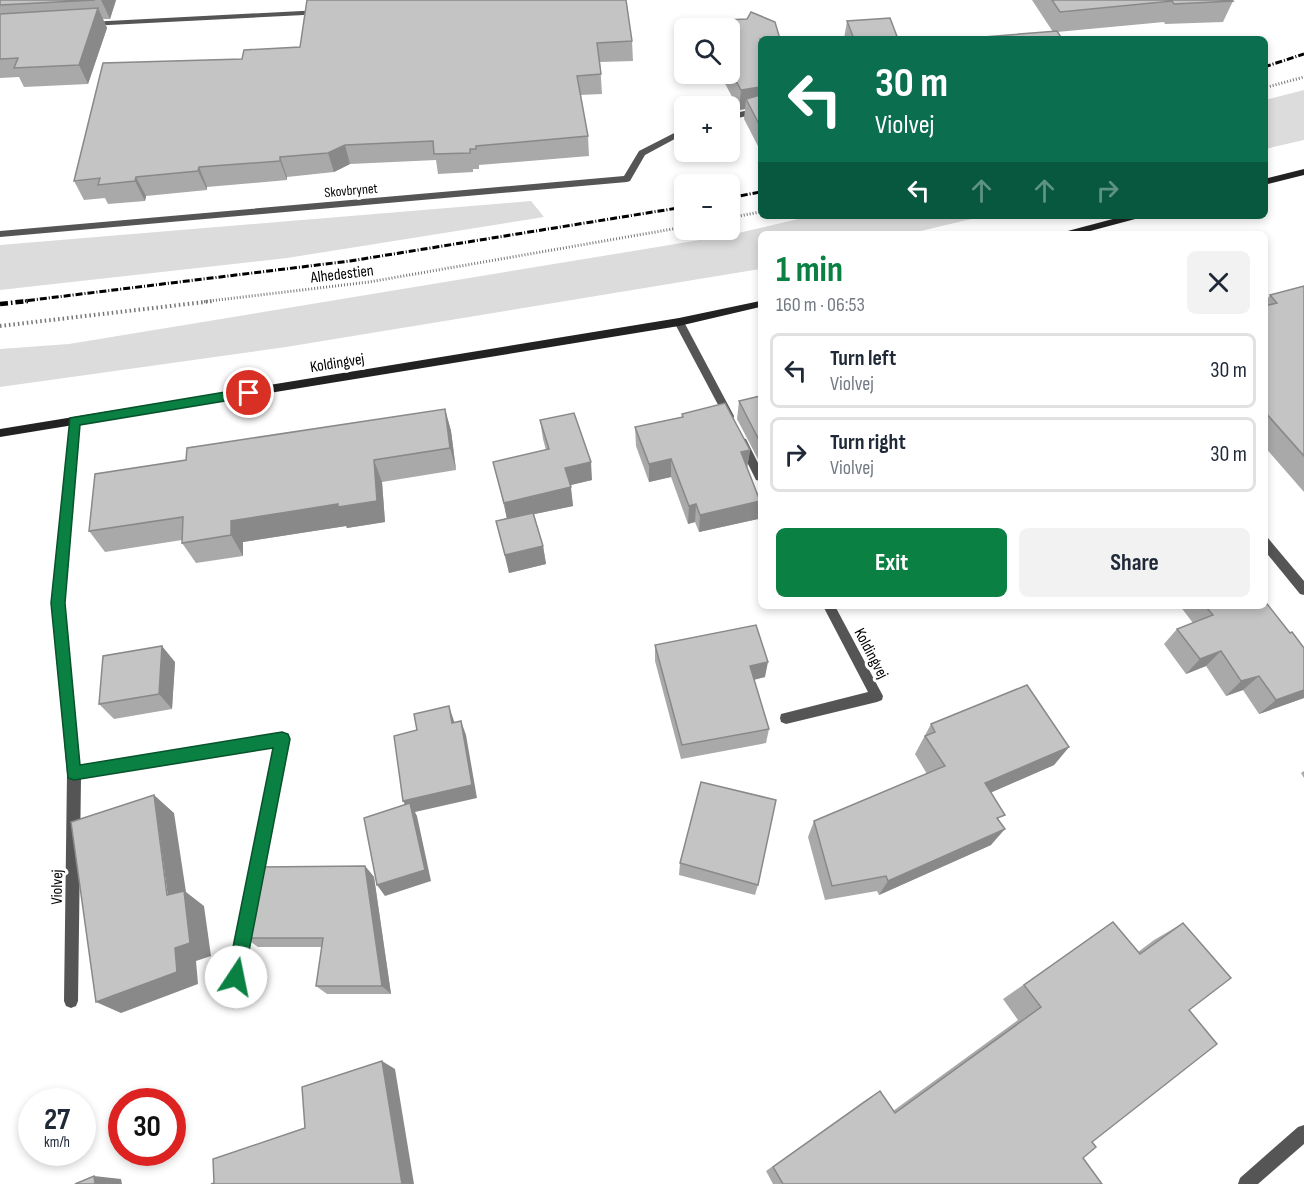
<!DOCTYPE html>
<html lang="en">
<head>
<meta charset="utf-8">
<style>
  body { margin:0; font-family:"Sofia Sans Condensed",sans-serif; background:#f2f2f3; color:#1f2937; height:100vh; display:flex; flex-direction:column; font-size:22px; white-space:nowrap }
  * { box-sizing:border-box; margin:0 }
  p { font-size:20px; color:#747a83 }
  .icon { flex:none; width:33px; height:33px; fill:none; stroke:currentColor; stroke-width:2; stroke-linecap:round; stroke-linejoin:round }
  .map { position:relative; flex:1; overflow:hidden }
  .side { position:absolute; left:758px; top:231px; width:510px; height:378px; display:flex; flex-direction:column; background:#fff; border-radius:9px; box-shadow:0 3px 9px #0003 }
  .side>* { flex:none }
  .banner { position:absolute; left:758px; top:36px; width:510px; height:183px; border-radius:9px; box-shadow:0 3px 9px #0003; background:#0b6e4f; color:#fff; overflow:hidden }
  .controls { position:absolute; left:674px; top:18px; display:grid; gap:12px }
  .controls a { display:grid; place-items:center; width:66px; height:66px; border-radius:9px; background:#fff; box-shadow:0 3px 9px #0003; font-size:30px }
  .speed { position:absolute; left:18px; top:1088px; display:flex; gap:12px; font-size:30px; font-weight:700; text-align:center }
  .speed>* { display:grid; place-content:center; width:78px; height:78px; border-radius:50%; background:#fff; box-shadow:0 3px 9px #0003; line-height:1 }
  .speed small { font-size:15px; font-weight:400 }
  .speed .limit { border:9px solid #d22; background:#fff; color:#111 }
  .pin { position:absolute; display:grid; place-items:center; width:51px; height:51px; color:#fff; margin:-26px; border:3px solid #fff; border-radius:50%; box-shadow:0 2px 6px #0007 }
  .me { position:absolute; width:66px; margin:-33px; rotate:11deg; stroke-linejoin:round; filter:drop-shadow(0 0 4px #0008) }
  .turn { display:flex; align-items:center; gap:21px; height:126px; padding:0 18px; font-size:27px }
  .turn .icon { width:78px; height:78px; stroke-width:2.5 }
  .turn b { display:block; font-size:42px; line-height:51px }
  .lanes { display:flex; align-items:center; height:57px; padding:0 18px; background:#0003; justify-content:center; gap:30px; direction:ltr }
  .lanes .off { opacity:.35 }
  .round { display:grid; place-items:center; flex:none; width:63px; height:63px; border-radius:9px; background:#f2f2f3 }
  .headline { display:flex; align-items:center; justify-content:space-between; height:102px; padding:0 18px }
  h1 { font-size:36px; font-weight:700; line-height:45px; color:#0b8043 }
  .primary-button { display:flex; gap:12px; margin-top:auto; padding:12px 18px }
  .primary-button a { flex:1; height:69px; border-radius:9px; background:#0b8043; color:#fff; font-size:24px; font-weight:700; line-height:69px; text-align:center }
  .primary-button a+a { background:#f2f2f3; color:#1f2937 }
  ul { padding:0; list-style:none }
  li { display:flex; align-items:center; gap:18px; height:75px; margin:0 12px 9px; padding:0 6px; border:3px solid #e0e1e3; border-radius:9px }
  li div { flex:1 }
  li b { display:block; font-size:22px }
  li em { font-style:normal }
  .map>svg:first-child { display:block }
</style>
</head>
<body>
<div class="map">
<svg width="1304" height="1184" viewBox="0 0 1304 1184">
  <rect width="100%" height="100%" fill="#fff"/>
  <!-- green -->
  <g fill="#dcdcdc">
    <polygon points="1304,90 1304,140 1265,149 1265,100"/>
    <polygon points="531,201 544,217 287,258 0,290 0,245"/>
    <polygon points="811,216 984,216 908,234 760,234 760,269 286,347 0,387 0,349 69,344 730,235"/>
  </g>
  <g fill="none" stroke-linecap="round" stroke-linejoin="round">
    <!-- path-far1 -->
    <g stroke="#777" stroke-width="3" stroke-dasharray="1 2" stroke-linecap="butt">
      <polyline points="1264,88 1304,77"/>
      <polyline points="729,218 760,212"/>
      <polyline points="201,302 369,282 684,227"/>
    </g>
    <!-- path -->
    <polyline stroke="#777" stroke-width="4" stroke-dasharray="1.5 3" stroke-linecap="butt" points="0,326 213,301"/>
    <!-- street -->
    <g fill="#555" fill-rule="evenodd">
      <polygon points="321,10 324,10 324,14 89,26 85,24 89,22"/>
      <polygon points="760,108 760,113 729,120 729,114"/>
      <polygon points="684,128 684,134 645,155 630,181 627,182 0,237 0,231 624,176 639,151"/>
      <polygon points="679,318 684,322 734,416 733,419 729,420 724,416 674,322"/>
      <polygon points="75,417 80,421 64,603 80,766 282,733 287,735 289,739 238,999 236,1004 231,1006 226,1004 224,999 274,746 81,778 78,1001 76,1006 71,1008 66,1006 64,1001 67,773 52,603 70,421"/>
      <polygon points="742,438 746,439 760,467 760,481 756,480 737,442"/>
      <polygon points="1264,536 1268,538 1304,581 1304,595 1300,594 1264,550"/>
      <polygon points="823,606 835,606 883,696 882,700 877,702 786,724 781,722 780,718 781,714 868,692"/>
      <polygon points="1304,1125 1304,1144 1258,1184 1238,1184 1240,1178 1298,1127"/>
    </g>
    <!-- secondary -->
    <g fill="#222" fill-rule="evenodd">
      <polygon points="1304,169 1304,175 1264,185 1264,179"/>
      <polygon points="1124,216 1141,216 1139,218 1079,234 1062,234 1064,232"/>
      <polygon points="760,301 760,307 679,326 0,437 0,429 679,318"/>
    </g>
    <!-- rail-far1 -->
    <g stroke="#000" stroke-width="3" stroke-dasharray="7 2 1 2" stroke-linecap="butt">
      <polyline points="1264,67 1304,54"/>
      <polyline points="729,198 760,192"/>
      <polyline points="16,302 350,261 684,207"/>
    </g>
    <!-- rail -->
    <polyline stroke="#000" stroke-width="4.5" stroke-dasharray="8 3 1.5 3" stroke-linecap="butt" points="0,304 28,301"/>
  </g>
  <!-- wall -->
  <g fill="#a9a9a9">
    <polygon points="0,0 116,0 110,19 103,19 107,28 88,84 24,87 19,77 0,78"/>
    <polygon points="1032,0 1232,0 1233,1 1223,22 1165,24 1164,22 1057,32 1053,32"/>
    <polygon points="751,12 775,22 780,39 760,39 760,150 744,119 745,109 739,110 720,74 729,74 729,28 703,28 703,21 747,19"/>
    <polygon points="847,21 898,39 844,39"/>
    <polygon points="632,41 633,61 600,62 602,94 580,95 588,136 589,156 479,165 479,169 473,169 473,172 438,174 436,160 350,164 334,172 287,177 287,180 207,187 207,190 146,196 145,201 108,204 105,198 84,200 74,181 242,59"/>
    <polygon points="1304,286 1304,492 1264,446 1264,303 1270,295"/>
    <polygon points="760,396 760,463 737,419 739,401"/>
    <polygon points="445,409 451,431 456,470 382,482 385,522 347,528 346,526 243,542 243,556 196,563 182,543 182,540 105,552 89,531 186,460"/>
    <polygon points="682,414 750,450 747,468 758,519 699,532 695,522 688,524 671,477 649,482 636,446 635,427 682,417"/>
    <polygon points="540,420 592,480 570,485 573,506 534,514 543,546 546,564 509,573 496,521 507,518 493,462 546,450 543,439"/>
    <polygon points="1180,606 1264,606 1304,698 1259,714 1243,690 1226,696 1206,666 1186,674 1164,644 1177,629 1193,623"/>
    <polygon points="655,645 765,677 754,680 769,729 766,743 681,759 655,661"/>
    <polygon points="175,662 172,709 114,719 99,704"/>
    <polygon points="931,724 1069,747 1054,765 991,792 999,821 991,845 879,895 877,891 825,900 808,837 814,821 927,774 915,754"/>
    <polygon points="1304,771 1304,778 1301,773"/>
    <polygon points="680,863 758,885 755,895 679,875"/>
    <polygon points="365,866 374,877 391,994 327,994 316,986 322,947 258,947 245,938"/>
    <polygon points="1113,922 1138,952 1154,940 1183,923 1189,1010 1092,1142 1083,1158 1102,1184 773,1184 766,1171 867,1099 880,1091 893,1111 1018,1020 1003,999"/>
  </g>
  <!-- shaded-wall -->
  <g fill="#898989">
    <polygon points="101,0 116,0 110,19"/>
    <polygon points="98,8 107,28 88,84 79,65"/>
    <polygon points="760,87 760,106 746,99 745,109 739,110 741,90"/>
    <polygon points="345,145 350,164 334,172 328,153"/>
    <polygon points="280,157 287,177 287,180 280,161"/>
    <polygon points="199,167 207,187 207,190 198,171"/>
    <polygon points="136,177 146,196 145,201 135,181"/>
    <polygon points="445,409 451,431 456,470 450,448"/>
    <polygon points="750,450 747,468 741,452"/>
    <polygon points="671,459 671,477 649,482 649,464"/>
    <polygon points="374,460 382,482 385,522 347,528 346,526 243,542 243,556 231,535 231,521"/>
    <polygon points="591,462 592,480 567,486 565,468"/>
    <polygon points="571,487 573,506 507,520 504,503"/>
    <polygon points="760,501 758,519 699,532 700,515"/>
    <polygon points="696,504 695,522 688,524 689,506"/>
    <polygon points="543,546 546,564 509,573 505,555"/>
    <polygon points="162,646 175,662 172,709 159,694"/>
    <polygon points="1221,651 1206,666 1186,674 1200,659"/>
    <polygon points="768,662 765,677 747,681 750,666"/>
    <polygon points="1259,676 1243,690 1226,696 1241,681"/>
    <polygon points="1304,690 1304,698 1259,714 1276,700"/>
    <polygon points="449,706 454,721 457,737 452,723"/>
    <polygon points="461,721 466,735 477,798 415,812 417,816 431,881 385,896 377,885 410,814 403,801"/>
    <polygon points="1069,747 1054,765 972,801 985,783"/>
    <polygon points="154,795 174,813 186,892 204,906 211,956 196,961 198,984 121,1013 96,1002 175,948"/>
    <polygon points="1005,829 991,845 879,895 888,881"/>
    <polygon points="365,866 374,877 391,994 382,986"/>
    <polygon points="382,1061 395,1069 414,1184 402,1184"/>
    <polygon points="94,1176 121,1179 122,1184 95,1184"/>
  </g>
  <!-- building -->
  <g fill="#c4c4c4" stroke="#898989" stroke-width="1.5">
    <polygon points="0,0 95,0 0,5"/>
    <polygon points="307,0 626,0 632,41 597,43 601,74 577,76 588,136 476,146 476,149 470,149 470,153 434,154 433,141 345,145 328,153 280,157 280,161 199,167 198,171 136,177 135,181 98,185 100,178 74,181 103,63 242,59 244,50 300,47"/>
    <polygon points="1052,0 1232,0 1233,1 1174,4 1172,1 1060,12"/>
    <polygon points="98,8 79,65 14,68 18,58 0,59 0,14"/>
    <polygon points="751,12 775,22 780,39 760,39 760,87 741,90 729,68 729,28 707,28 703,21 747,19"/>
    <polygon points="890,18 898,39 854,39 847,21"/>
    <polygon points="1057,31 1062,39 959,39"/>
    <polygon points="760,95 760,126 746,99"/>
    <polygon points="1304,286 1304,456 1264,411 1264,306 1277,303 1270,295"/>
    <polygon points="760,396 760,442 739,401"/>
    <polygon points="725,403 750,450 741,452 760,501 700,515 696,504 689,506 671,459 649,464 635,427 683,417 682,414"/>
    <polygon points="445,409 450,448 374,460 377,501 338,507 338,504 231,521 231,535 182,543 183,517 89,531 95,474 186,460 187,448"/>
    <polygon points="574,413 591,462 565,468 571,487 504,503 493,462 549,449 540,420"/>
    <polygon points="533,513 543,546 505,555 496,521"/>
    <polygon points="1264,600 1290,633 1292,632 1304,648 1304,690 1276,700 1259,676 1241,681 1221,651 1200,659 1177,629 1213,615 1205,606 1264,606"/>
    <polygon points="756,625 768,662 750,666 769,729 682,745 655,645"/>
    <polygon points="162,646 159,694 99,704 103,656"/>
    <polygon points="1027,685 1069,747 985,783 1005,815 997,818 1005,829 888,881 886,876 832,886 814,821 945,766 925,736 935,732 931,724"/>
    <polygon points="449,706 452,723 461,721 472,785 403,801 394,736 417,730 414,714"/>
    <polygon points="701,782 776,800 758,885 680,863"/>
    <polygon points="154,795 167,895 184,891 190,943 175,948 177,972 96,1002 71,822"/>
    <polygon points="410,803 425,870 377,885 364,818"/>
    <polygon points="365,866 382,986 316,986 323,938 245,938 259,867"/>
    <polygon points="1113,922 1140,954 1183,923 1231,978 1189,1010 1217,1044 1092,1142 1096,1147 1083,1158 1102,1184 783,1184 773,1167 880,1091 895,1113 1041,1007 1024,985"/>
    <polygon points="382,1061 402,1184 211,1184 214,1183 213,1159 305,1128 302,1087"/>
    <polygon points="94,1176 95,1184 75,1184"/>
  </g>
  <!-- route -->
  <polygon fill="#0b8043" stroke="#07532c" stroke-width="1.5" points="249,388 255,393 249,397 80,425 65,603 80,765 282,732 288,734 290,739 244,977 242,983 236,986 230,983 227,977 273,748 74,780 68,778 51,603 70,418"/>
  <g text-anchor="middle" stroke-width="6" stroke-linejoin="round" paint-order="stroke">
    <!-- far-street labels -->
    <g font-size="14" fill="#000" stroke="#fff">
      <text transform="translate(351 190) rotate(-5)" y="5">Skovbrynet</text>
    </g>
    <!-- street labels -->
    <g font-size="16" fill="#000" stroke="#fff">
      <text transform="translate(342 273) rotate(-7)" y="6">Alhedestien</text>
      <text transform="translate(337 362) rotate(-9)" y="6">Koldingvej</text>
      <text transform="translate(872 653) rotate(62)" y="6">Koldingvej</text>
      <text transform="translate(56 887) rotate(-89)" y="6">Violvej</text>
    </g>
  </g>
</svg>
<div class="controls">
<a><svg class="icon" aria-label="search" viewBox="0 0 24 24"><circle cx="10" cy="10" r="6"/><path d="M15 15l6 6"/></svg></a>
<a>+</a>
<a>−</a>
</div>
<div class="speed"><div>27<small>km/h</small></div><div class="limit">30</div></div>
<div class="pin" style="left:249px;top:393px;background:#d93025"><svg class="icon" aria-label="arrive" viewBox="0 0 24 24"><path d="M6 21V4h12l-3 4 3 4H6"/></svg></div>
<svg class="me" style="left:236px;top:977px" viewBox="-20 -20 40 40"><circle r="19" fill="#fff"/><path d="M0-13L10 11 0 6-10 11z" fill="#0b8043"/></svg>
<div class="banner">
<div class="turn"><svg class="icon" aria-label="left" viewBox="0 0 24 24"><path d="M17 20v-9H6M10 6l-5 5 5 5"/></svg><div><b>30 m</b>Violvej</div></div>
<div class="lanes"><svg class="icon" aria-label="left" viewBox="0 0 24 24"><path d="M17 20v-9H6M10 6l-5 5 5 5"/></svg><svg class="icon off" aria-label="ahead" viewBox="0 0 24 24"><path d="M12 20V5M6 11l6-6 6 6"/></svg><svg class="icon off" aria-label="ahead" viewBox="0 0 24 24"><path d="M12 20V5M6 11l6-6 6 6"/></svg><svg class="icon off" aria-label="right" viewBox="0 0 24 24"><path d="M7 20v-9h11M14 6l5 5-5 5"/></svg></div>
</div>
<section class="side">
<div class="headline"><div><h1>1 min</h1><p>160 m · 06:53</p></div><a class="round"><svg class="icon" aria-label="close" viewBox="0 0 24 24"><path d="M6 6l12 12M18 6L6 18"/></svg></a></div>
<ul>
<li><svg class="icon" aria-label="left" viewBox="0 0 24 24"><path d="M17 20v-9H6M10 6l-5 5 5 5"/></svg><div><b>Turn left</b><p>Violvej</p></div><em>30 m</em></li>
<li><svg class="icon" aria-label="right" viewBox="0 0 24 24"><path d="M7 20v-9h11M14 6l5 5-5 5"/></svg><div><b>Turn right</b><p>Violvej</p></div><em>30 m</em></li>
</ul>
<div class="primary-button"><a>Exit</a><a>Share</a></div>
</section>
</div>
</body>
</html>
